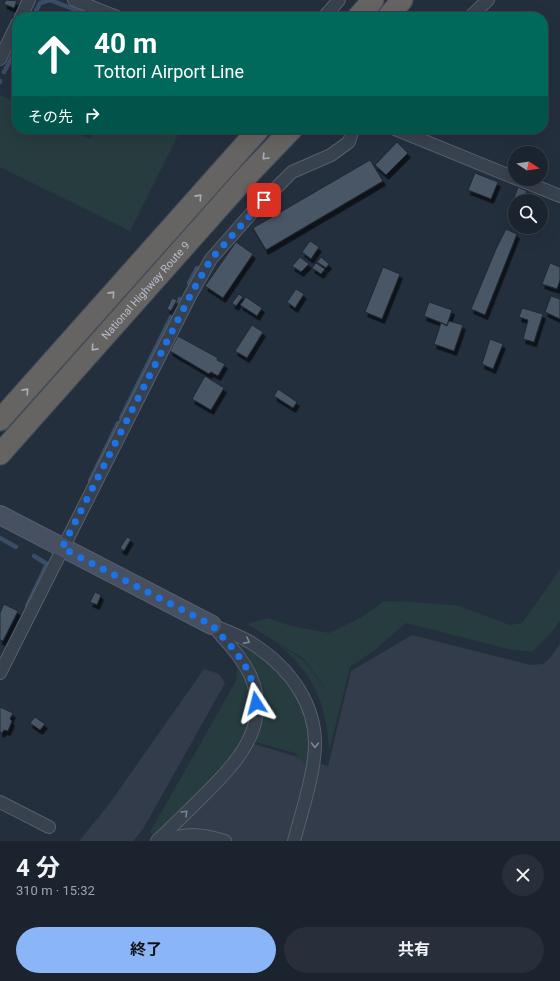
<!DOCTYPE html>
<html lang="ja">
<head>
<meta charset="utf-8">
<style>
  body { margin:0; font-family:Roboto,"Noto Sans JP",sans-serif; background:#282f3a; color:#f1f3f6; height:100vh; display:flex; flex-direction:column; font-size:15px; white-space:nowrap }
  * { box-sizing:border-box; margin:0 }
  p { font-size:13px; color:#a0a4aa }
  .icon { flex:none; width:22px; height:22px; fill:none; stroke:currentColor; stroke-width:2; stroke-linecap:round; stroke-linejoin:round }
  .map { position:relative; height:841px; overflow:hidden }
  .panel { display:flex; flex-direction:column; background:#1b232e; flex:1 }
  .panel>* { flex:none }
  .banner { position:absolute; left:12px; top:12px; width:536px; height:122px; border-radius:16px; box-shadow:0 4px 16px #0002,0 0 0 1px #39404a; background:#00695c; color:#fff; overflow:hidden }
  .needle { width:26px; rotate:102deg }
  .controls { position:absolute; left:508px; top:146px; display:grid; gap:8px }
  .controls a { display:grid; place-items:center; width:40px; height:40px; border-radius:50%; background:#1b232e; box-shadow:0 4px 16px #0002,0 0 0 1px #39404a; font-size:20px }
  .pin { position:absolute; display:grid; place-items:center; width:34px; height:34px; color:#fff; margin:-17px; border-radius:8px; box-shadow:0 2px 6px #0006 }
  .me { position:absolute; width:44px; margin:-22px; rotate:351deg; stroke-linejoin:round; filter:drop-shadow(0 0 3px #0008) }
  .turn { display:flex; align-items:center; gap:14px; height:84px; padding:0 16px; font-size:18px }
  .turn .icon { width:52px; height:52px; stroke-width:2.5 }
  .turn b { display:block; font-size:28px; line-height:34px }
  .then { display:flex; align-items:center; height:38px; padding:0 16px; background:#0003; gap:8px; font-size:15px }
  .round { display:grid; place-items:center; flex:none; width:42px; height:42px; border-radius:21px; background:#282f3a }
  .head { display:flex; align-items:center; justify-content:space-between; height:68px; padding:0 16px }
  h1 { font-size:24px; font-weight:700; line-height:30px }
  .button { display:flex; gap:8px; margin-top:auto; padding:8px 16px }
  .button a { flex:1; height:46px; border-radius:24px; background:#8ab5f7; color:#111; font-size:16px; font-weight:700; line-height:46px; text-align:center }
  .button a+a { background:#282f3a; color:#f1f3f6 }
  .map>svg:first-child { display:block }
</style>
</head>
<body>
<div class="map">
<svg width="560" height="841" viewBox="0 0 560 841">
  <defs>
    <filter id="shadow"><feDropShadow dx="2.5" dy="4.5" stdDeviation="0" flood-color="#0009"/></filter>
  </defs>
  <rect width="100%" height="100%" fill="#242f3e"/>
  <!-- airport -->
  <g fill="#323c4b">
    <polygon points="412,635 531,665 543,664 551,657 560,644 560,841 168,841 232,775 254,744 328,766 351,671"/>
    <polygon points="204,669 219,674 225,683 143,829 133,841 79,841 107,807"/>
  </g>
  <!-- green -->
  <g fill="#263c3f">
    <polygon points="0,95 17,103 17,129 69,129 90,139 95,129 181,129 130,231 0,167"/>
    <polygon points="560,570 560,620 551,633 532,652 508,649 406,623 376,649 350,667 337,720 327,690 304,659 247,624 268,618 291,626 329,633 362,617 384,601 412,602 459,606 510,625 522,623"/>
    <path d="M 243,644 C 292,673 315,707 307,766 L 295,753 L 255,742 C 272,708 263,674 240,646 Z"/>
    <path d="M 278,644 L 303,660 L 327,690 L 337,720 L 329,751 C 327,705 314,674 278,644 Z"/>
    <path d="M 236,661 C 256,695 254,719 235,752 L 153,836 L 150,832 L 236,681 L 237,669 L 234,662 Z"/>
  </g>
  <g fill="none" stroke-linecap="round" stroke-linejoin="round">
    <!-- stream -->
    <g stroke="#394d66" stroke-width="4.5">
      <polyline points="33,17 40,3 50,0 81,12"/>
      <polyline points="4,72 17,48"/>
      <polyline points="0,82 0,81"/>
      <polyline points="189,283 197,268"/>
      <polyline points="121,418 180,299"/>
      <polyline points="90,481 118,423"/>
      <polyline points="0,538 16,547"/>
      <polyline points="27,606 47,564 34,556"/>
    </g>
  </g>
  <!-- building -->
  <g fill="#4a5666" stroke="#1f2835" filter="url(#shadow)">
    <polygon points="6,0 17,1 14,8 4,4"/>
    <polygon points="397,142 408,153 386,175 375,165"/>
    <polygon points="370,160 383,181 266,250 253,228"/>
    <polygon points="475,173 498,182 491,199 468,190"/>
    <polygon points="518,187 527,191 523,201 514,198"/>
    <polygon points="506,229 517,234 485,315 471,309 496,249"/>
    <polygon points="310,241 319,247 311,259 302,252"/>
    <polygon points="236,242 253,254 223,298 205,286"/>
    <polygon points="300,257 309,264 301,272 292,266"/>
    <polygon points="321,257 329,264 326,268 317,262"/>
    <polygon points="316,263 325,269 321,274 312,268"/>
    <polygon points="550,263 560,267 560,280 557,289 542,284"/>
    <polygon points="383,267 400,274 382,319 365,312"/>
    <polygon points="296,289 304,294 295,308 287,302"/>
    <polygon points="239,294 243,297 236,306 232,303"/>
    <polygon points="551,296 560,299 560,319 545,312"/>
    <polygon points="246,297 262,308 257,316 240,305"/>
    <polygon points="172,298 177,300 171,311 167,309"/>
    <polygon points="429,302 452,310 447,325 424,316"/>
    <polygon points="522,308 543,314 534,342 523,339 528,320 519,317"/>
    <polygon points="449,321 463,325 454,351 434,344 441,323 447,326"/>
    <polygon points="252,325 263,332 247,358 235,351"/>
    <polygon points="178,336 218,358 217,360 225,364 218,376 211,372 209,374 170,351"/>
    <polygon points="490,339 503,344 493,369 482,364"/>
    <polygon points="205,376 224,388 211,410 192,399"/>
    <polygon points="278,389 297,402 293,408 274,396"/>
    <polygon points="127,537 131,539 124,551 120,548"/>
    <polygon points="95,592 101,595 97,605 90,602"/>
    <polygon points="4,604 18,611 3,641 0,640 0,613"/>
    <polygon points="0,707 13,713 10,719 12,721 8,731 4,730 2,733 0,732"/>
    <polygon points="35,717 45,724 40,730 30,723"/>
  </g>
  <g fill="none" stroke-linecap="round" stroke-linejoin="round">
    <defs>
      <g id="minor">
        <polyline points="74,0 117,17"/>
        <polyline points="21,17 29,0"/>
        <polyline points="324,17 339,0"/>
        <polyline points="470,17 488,0"/>
        <polyline points="0,59 17,24"/>
        <polyline points="395,129 515,178"/>
        <polyline points="518,179 560,196"/>
        <path d="M 212,625 C 224,630 237,635 248,641 C 290,666 321,708 314,758 C 311,786 301,814 294,841"/>
        <polyline points="0,673 191,294 211,259 255,209 292,172 331,155 349,142 353,129"/>
        <polyline points="0,802 49,827"/>
        <path d="M 157,841 C 173,826 188,811 203,796 C 235,764 272,727 251,677 C 243,658 228,644 215,628"/>
        <path d="M 161,841 C 188,833 198,833 225,841"/>
      </g>
      <polyline id="secondary" points="0,515 212,625"/>
      <g id="trunk">
        <polyline points="358,17 373,0"/>
        <polyline points="388,17 402,0"/>
        <polyline points="0,420 259,129"/>
        <path id="s1" d="M 0,454 L 246,177 L 292,129"/>
      </g>
    </defs>
    <!-- minor casing -->
    <use href="#minor" stroke="#565f6c" stroke-width="14"/>
    <!-- secondary casing -->
    <use href="#secondary" stroke="#565f6c" stroke-width="20"/>
    <!-- trunk casing -->
    <use href="#trunk" stroke="#434c59" stroke-width="23"/>
    <!-- minor -->
    <use href="#minor" stroke="#38414e" stroke-width="12"/>
    <!-- secondary -->
    <use href="#secondary" stroke="#465061" stroke-width="18"/>
    <!-- trunk -->
    <use href="#trunk" stroke="#656462" stroke-width="21"/>
  </g>
  <!-- one-way arrows -->
  <defs><path id="oneway-chevron" d="M-2-3.5L2.5 0L-2 3.5" fill="none" stroke-width="1.6" stroke-linecap="round" stroke-linejoin="round"/></defs>
  <g stroke="#a8afba">
    <use href="#oneway-chevron" transform="translate(265 157) rotate(134)"/>
    <use href="#oneway-chevron" transform="translate(199 197) rotate(-48)"/>
    <use href="#oneway-chevron" transform="translate(112 294) rotate(-48)"/>
    <use href="#oneway-chevron" transform="translate(94 348) rotate(132)"/>
    <use href="#oneway-chevron" transform="translate(26 391) rotate(-48)"/>
  </g>
  <g stroke="#7c8592">
    <use href="#oneway-chevron" transform="translate(247 641) rotate(28)"/>
    <use href="#oneway-chevron" transform="translate(315 745) rotate(90)"/>
    <use href="#oneway-chevron" transform="translate(185 813) rotate(-45)"/>
  </g>
  <g fill="none" stroke-linecap="round" stroke-linejoin="round">
    <!-- route -->
    <polyline stroke="#1a73e8" stroke-width="7" stroke-dasharray="0 12.6" points="256,703 254,686 247,669 236,652 212,625 62,548 191,294 211,259 264,200"/>
  </g>
  <g text-anchor="middle" stroke-width="3.5" stroke-linejoin="round" paint-order="stroke">
    <!-- street labels -->
    <g font-size="11" fill="#b4bcc9" stroke="#1d2633">
      <text dy="4" stroke="none"><textPath href="#s1" startOffset="219">National Highway Route 9</textPath></text>
    </g>
  </g>
</svg>
<div class="controls">
<a><svg class="needle" viewBox="-14 -14 28 28"><path d="M0-13l5 13h-10z" fill="#e53935"/><path d="M0 13l5-13h-10z" fill="#a0a4aa"/></svg></a>
<a><svg class="icon" aria-label="search" viewBox="0 0 24 24"><circle cx="10" cy="10" r="6"/><path d="M15 15l6 6"/></svg></a>
</div>
<div class="pin" style="left:264px;top:200px;background:#d93025"><svg class="icon" aria-label="arrive" viewBox="0 0 24 24"><path d="M6 21V4h12l-3 4 3 4H6"/></svg></div>
<svg class="me" style="left:256px;top:703px" viewBox="-20 -20 40 40"><path d="M0-17L14 15 0 8-14 15z" fill="#1a73e8" stroke="#fff" stroke-width="4"/></svg>
<div class="banner">
<div class="turn"><svg class="icon" aria-label="ahead" viewBox="0 0 24 24"><path d="M12 20V5M6 11l6-6 6 6"/></svg><div><b>40 m</b>Tottori Airport Line</div></div>
<div class="then">その先<svg class="icon" aria-label="right" viewBox="0 0 24 24"><path d="M7 20v-9h11M14 6l5 5-5 5"/></svg></div>
</div>
</div>
<section class="panel">
<div class="head"><div><h1>4 分</h1><p>310 m · 15:32</p></div><a class="round"><svg class="icon" aria-label="close" viewBox="0 0 24 24"><path d="M6 6l12 12M18 6L6 18"/></svg></a></div>
<div class="button"><a>終了</a><a>共有</a></div>
</section>
</body>
</html>
